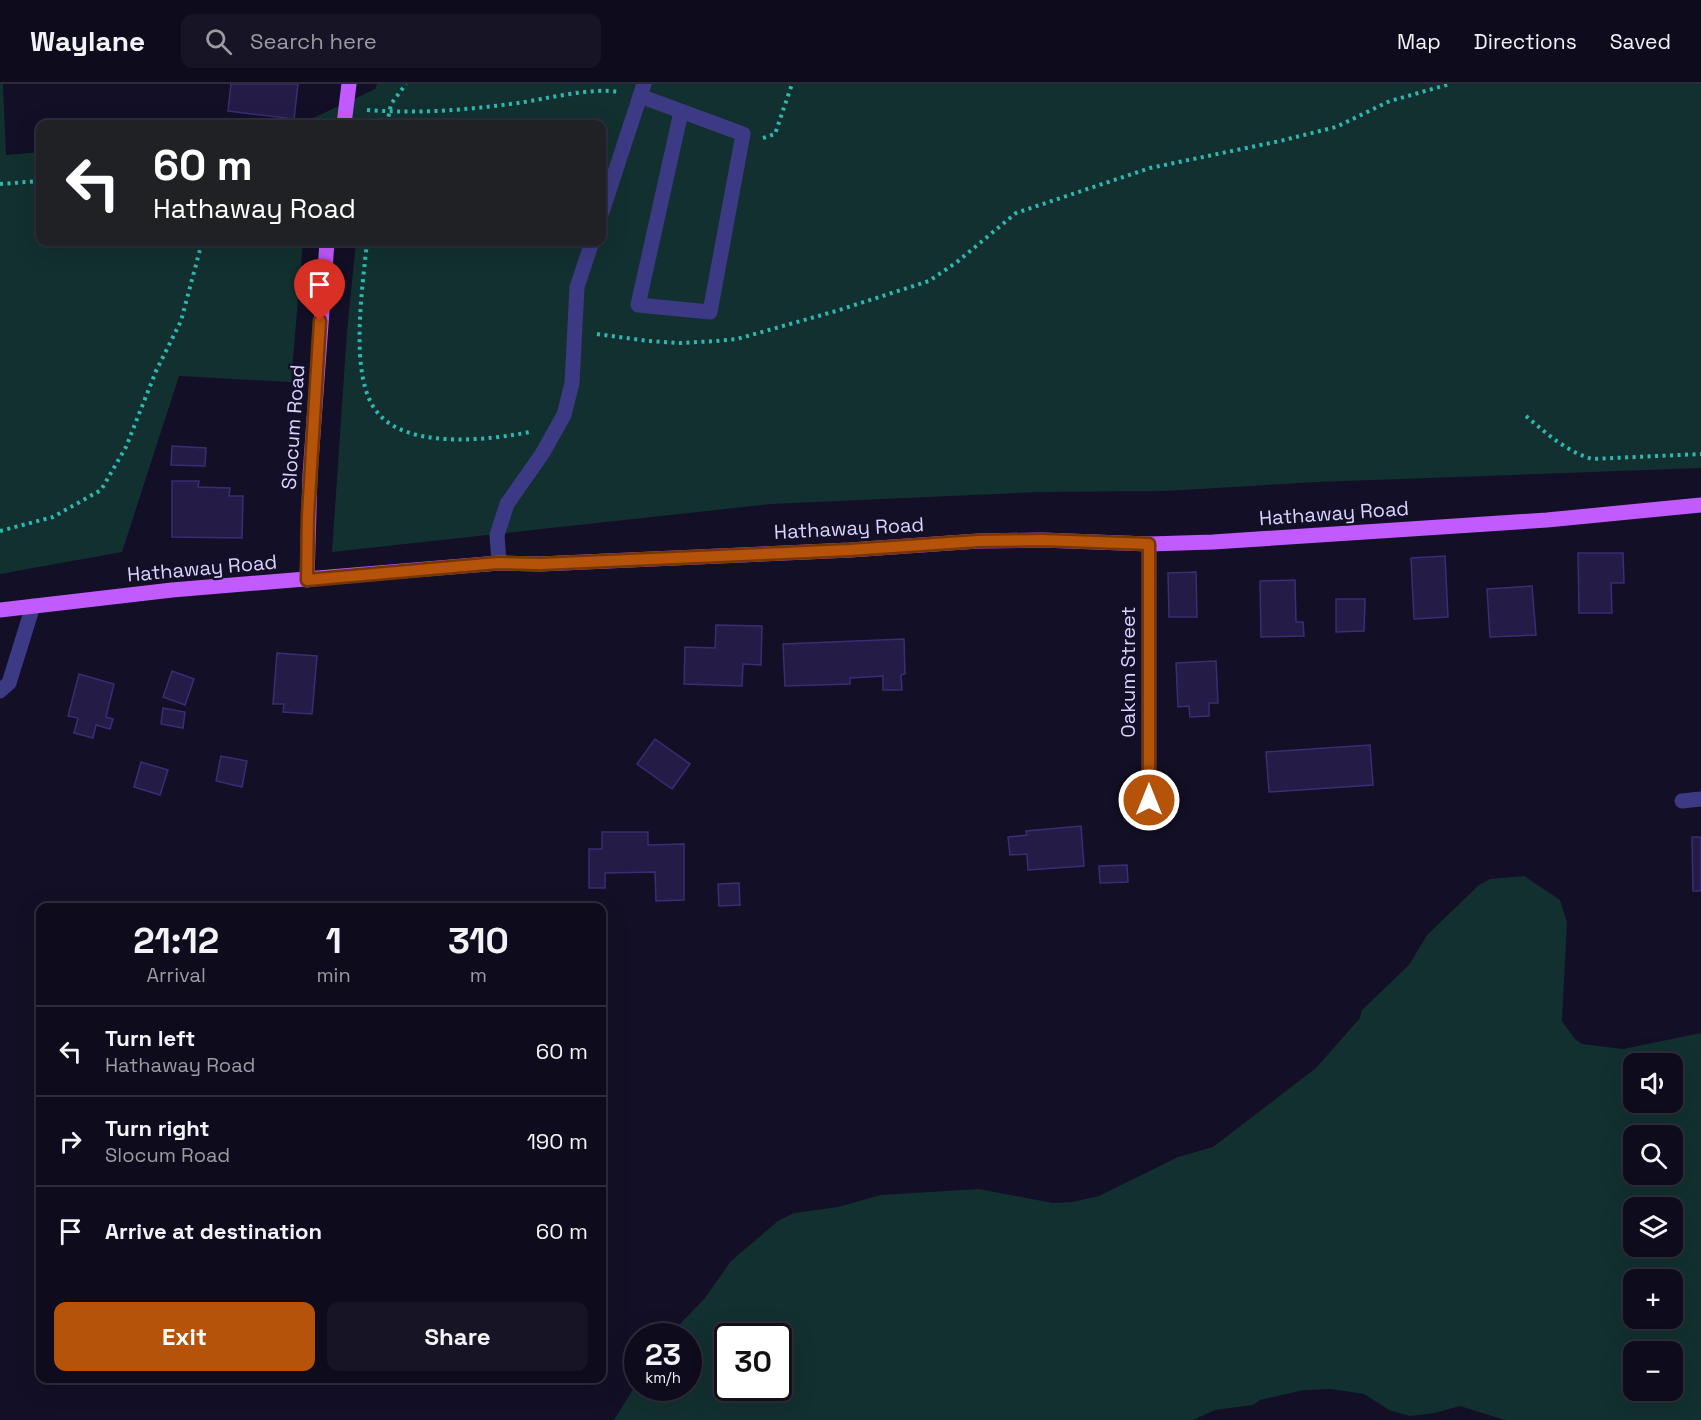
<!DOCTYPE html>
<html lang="en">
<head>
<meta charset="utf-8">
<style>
  body { margin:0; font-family:"Space Grotesk",sans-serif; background:#171425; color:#f1f3f6; height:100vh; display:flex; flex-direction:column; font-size:22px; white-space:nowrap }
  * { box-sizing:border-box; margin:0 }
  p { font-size:20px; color:#9b9ba3 }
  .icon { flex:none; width:33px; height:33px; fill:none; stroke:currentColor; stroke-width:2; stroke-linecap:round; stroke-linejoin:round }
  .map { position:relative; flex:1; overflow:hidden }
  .panel { position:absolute; left:36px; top:819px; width:570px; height:480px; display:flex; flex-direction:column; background:#0e0b1c; border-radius:12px; box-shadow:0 6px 24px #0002,0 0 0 2px #2e2b3b }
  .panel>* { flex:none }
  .banner { position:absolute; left:36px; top:36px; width:570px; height:126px; border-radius:12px; box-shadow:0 6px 24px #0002,0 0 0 2px #2e2b3b; background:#202124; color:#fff; overflow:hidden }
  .tools { position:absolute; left:1623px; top:969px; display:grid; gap:12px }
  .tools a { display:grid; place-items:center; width:60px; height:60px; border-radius:12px; background:#0e0b1c; box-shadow:0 6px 24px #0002,0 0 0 2px #2e2b3b; font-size:30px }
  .speed { position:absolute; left:624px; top:1239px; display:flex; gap:12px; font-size:30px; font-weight:700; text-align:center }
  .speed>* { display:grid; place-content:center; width:78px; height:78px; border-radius:50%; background:#0e0b1c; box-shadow:0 6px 24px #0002,0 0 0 2px #2e2b3b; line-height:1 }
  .speed small { font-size:15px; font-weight:400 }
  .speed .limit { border:3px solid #111; border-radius:9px; background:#fff; color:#111 }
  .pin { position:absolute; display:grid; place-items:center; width:51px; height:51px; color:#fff; margin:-62px -26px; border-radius:50% 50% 50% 0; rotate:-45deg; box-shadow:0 0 6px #0007 }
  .pin .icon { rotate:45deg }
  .me { position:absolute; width:66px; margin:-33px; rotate:0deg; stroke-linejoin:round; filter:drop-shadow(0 0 4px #0008) }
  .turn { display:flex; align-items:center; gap:21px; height:126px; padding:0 18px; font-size:27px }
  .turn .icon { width:78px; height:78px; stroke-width:2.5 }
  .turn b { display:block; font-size:42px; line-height:51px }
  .eta { display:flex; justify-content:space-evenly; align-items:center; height:102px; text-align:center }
  .eta b { font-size:36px; font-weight:700; line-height:42px }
  .action { display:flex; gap:12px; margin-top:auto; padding:12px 18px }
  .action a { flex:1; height:69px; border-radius:12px; background:#b45309; color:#fff; font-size:24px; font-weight:700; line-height:69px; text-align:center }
  .action a+a { background:#171425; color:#f1f3f6 }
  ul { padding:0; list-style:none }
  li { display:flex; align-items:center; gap:18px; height:90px; padding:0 18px; border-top:2px solid #2e2b3b }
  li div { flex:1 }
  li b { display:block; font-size:22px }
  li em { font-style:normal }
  header { display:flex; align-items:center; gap:36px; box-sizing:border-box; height:84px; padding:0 30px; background:#0e0b1c; border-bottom:2px solid #2e2b3b }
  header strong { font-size:28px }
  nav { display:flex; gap:33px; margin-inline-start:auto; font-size:21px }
  .search { width:420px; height:54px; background:#171425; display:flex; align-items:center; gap:15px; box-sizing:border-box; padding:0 21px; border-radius:12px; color:#9b9ba3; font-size:22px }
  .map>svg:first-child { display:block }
</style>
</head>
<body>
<header>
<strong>Waylane</strong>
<div class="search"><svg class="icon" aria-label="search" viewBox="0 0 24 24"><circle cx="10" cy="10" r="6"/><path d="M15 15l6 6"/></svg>Search here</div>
<nav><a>Map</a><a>Directions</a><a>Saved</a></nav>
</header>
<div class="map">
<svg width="1701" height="1336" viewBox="0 0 1701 1336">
  <rect width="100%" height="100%" fill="#130f26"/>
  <!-- green -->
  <g fill="#12302f" fill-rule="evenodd">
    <polygon points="0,0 3,0 6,71 40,68 40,158 303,158 291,298 179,292 122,468 0,490"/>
    <polygon points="377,0 1701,0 1701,384 1317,398 1166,407 1040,408 771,420 332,468 347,247 356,158 602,158 602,40 263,40 309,36 375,5"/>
    <path d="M 1524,792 L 1560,816 L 1567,838 L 1562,937 L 1575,955 L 1582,960 L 1623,965 L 1701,949 L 1701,1336 L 1505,1336 L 1460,1322 L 1435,1329 L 1410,1332 L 1389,1326 L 1364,1310 L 1331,1305 L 1304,1306 L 1260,1316 L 1253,1321 L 1215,1326 L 1193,1336 L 614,1336 L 637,1299 L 638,1304 L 688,1304 L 688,1252 L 673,1252 L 681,1239 L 705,1214 L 731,1177 L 778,1137 L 794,1129 L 838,1123 L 881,1111 L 979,1105 L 1053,1119 L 1072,1118 L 1099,1112 L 1178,1073 L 1213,1063 L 1316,984 L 1360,934 L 1362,926 L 1409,881 L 1427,851 L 1479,801 L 1490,795 ZM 1634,980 L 1672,980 L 1672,1018 L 1634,1018 ZM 1634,1052 L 1672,1052 L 1672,1090 L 1634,1090 ZM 1634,1124 L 1672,1124 L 1672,1162 L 1634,1162 ZM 1634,1196 L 1672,1196 L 1672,1234 L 1634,1234 ZM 728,1252 L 778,1252 L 778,1304 L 728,1304 ZM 1634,1268 L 1672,1268 L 1672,1306 L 1634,1306 Z"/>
  </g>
  <!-- building -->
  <g fill="#241b47" stroke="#3b2d73" stroke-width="1.5">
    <polygon points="231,0 298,0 294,35 228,27"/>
    <polygon points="172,362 206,364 205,382 171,381"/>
    <polygon points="172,397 199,397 198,403 230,404 229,412 243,412 242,454 172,453"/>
    <polygon points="1578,469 1623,469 1624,499 1611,499 1612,529 1579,529"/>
    <polygon points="1445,472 1448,533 1414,535 1411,474"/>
    <polygon points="1196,488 1197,533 1169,533 1168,489"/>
    <polygon points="1295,496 1296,538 1303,538 1304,552 1261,553 1260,497"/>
    <polygon points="1532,502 1536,551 1490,553 1487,505"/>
    <polygon points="1336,515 1365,515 1364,547 1336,548"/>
    <polygon points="716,541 762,542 761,581 743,580 742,602 684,600 685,563 715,564"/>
    <polygon points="904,555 905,590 901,591 902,606 883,606 883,592 850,594 850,600 785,602 783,560"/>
    <polygon points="277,569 317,572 312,630 283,628 284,620 273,620"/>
    <polygon points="1216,577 1218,619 1209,619 1209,632 1190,633 1189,622 1178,623 1176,579"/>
    <polygon points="172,587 194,595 185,621 163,613"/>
    <polygon points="79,590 114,600 106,633 113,635 110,645 96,641 93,654 74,649 78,634 68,632"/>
    <polygon points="163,624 185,628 183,644 161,640"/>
    <polygon points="655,655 690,680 672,705 637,680"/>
    <polygon points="1370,661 1373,701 1269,708 1266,668"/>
    <polygon points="221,672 247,677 242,703 216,697"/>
    <polygon points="141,678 168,686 160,711 134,703"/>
    <polygon points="1081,742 1084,782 1028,786 1027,770 1010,771 1008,753 1027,751 1026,747"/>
    <polygon points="602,748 648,748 648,761 684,760 684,816 656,817 655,788 605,789 605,804 589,804 589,765 602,765"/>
    <polygon points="1692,753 1701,753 1701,807 1693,807"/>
    <polygon points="1127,781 1128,798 1100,799 1099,782"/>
    <polygon points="739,799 740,821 719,822 718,800"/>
  </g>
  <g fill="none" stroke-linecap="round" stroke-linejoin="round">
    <!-- path -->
    <g stroke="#2fb8b0" stroke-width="4" stroke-dasharray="3 4.5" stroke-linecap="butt">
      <path d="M 367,26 C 419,30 466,26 518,19 C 546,15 592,3 619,8"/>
      <polyline points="387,40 391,20 406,0"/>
      <polyline points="763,54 775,50 792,0"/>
      <polyline points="0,100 40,97"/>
      <path d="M 367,158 C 363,201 348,293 377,328 C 407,366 489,356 530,348"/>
      <polyline points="597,250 649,257 680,259 716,257 737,255 836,227 929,197 957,178 1016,129 1150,84 1280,57 1336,43 1390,17 1450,0"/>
      <path d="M 1526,332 C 1547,350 1566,367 1592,375 L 1701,370"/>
      <polyline points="0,447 53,433 101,406 126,363 156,287 181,237 202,158"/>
    </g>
    <!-- minor -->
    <g stroke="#3d3a85" stroke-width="15">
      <polyline points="640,12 743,50 710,228 638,221 681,28"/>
      <polyline points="602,128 644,0"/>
      <polyline points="1149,460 1149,716"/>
      <polyline points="499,479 497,451 507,420 542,370 564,331 572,299 577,203 592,158"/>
      <polyline points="0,607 9,599 33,522"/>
      <polyline points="1682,717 1701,715"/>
    </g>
    <!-- major -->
    <g stroke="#c25bff" stroke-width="15">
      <polyline points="344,40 349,0"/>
      <polyline points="307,496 310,391 327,158"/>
      <polyline points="0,526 172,506 499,479 540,480 850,466 978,457 1042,456 1149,460 1213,458 1547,436 1701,421"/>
    </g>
  </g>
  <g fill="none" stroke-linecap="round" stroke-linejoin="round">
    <defs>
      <polyline id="route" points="320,237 308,431 307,496 498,479 540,480 850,466 978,457 1042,456 1149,460 1149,716"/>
    </defs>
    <!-- route casing -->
    <use href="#route" stroke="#753606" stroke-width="15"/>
    <!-- route -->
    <use href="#route" stroke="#b45309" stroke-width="10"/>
  </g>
  <g text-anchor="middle" stroke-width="4.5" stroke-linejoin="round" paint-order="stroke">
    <!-- street labels -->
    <g font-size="20" fill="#d9d4ff" stroke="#130f26">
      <text transform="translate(293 343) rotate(-86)" y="7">Slocum Road</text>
      <text transform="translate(1334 429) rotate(-4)" y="7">Hathaway Road</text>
      <text transform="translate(849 444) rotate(-3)" y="7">Hathaway Road</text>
      <text transform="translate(202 484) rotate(-5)" y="7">Hathaway Road</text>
      <text transform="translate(1128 588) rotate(-90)" y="7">Oakum Street</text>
    </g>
  </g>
</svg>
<div class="tools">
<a><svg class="icon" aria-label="sound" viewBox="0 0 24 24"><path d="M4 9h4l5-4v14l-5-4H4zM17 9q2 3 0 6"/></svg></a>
<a><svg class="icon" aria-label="search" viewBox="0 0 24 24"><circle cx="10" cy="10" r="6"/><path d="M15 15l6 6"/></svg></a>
<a><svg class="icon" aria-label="layers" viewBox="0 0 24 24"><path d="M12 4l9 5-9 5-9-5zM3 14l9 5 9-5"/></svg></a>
<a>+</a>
<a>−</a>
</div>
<div class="speed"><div>23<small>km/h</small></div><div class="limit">30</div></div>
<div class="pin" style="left:320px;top:237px;background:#d93025"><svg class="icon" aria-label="arrive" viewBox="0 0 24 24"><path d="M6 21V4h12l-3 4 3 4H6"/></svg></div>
<svg class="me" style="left:1149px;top:716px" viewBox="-20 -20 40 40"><circle r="17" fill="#b45309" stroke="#fff" stroke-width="3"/><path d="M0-11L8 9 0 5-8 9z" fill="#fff"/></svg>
<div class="banner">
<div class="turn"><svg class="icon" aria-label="left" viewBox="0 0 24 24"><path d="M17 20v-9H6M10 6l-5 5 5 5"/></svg><div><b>60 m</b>Hathaway Road</div></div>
</div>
<section class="panel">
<div class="eta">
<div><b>21:12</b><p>Arrival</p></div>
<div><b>1</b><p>min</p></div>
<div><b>310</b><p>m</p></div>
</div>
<ul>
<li><svg class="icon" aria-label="left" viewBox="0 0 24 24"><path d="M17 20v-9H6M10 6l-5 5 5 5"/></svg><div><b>Turn left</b><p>Hathaway Road</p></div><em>60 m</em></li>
<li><svg class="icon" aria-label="right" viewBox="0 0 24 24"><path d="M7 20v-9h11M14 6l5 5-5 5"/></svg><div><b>Turn right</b><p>Slocum Road</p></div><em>190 m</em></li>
<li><svg class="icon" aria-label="arrive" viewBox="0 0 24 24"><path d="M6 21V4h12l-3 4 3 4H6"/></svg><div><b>Arrive at destination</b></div><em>60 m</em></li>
</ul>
<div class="action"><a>Exit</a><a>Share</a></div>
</section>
</div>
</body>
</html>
